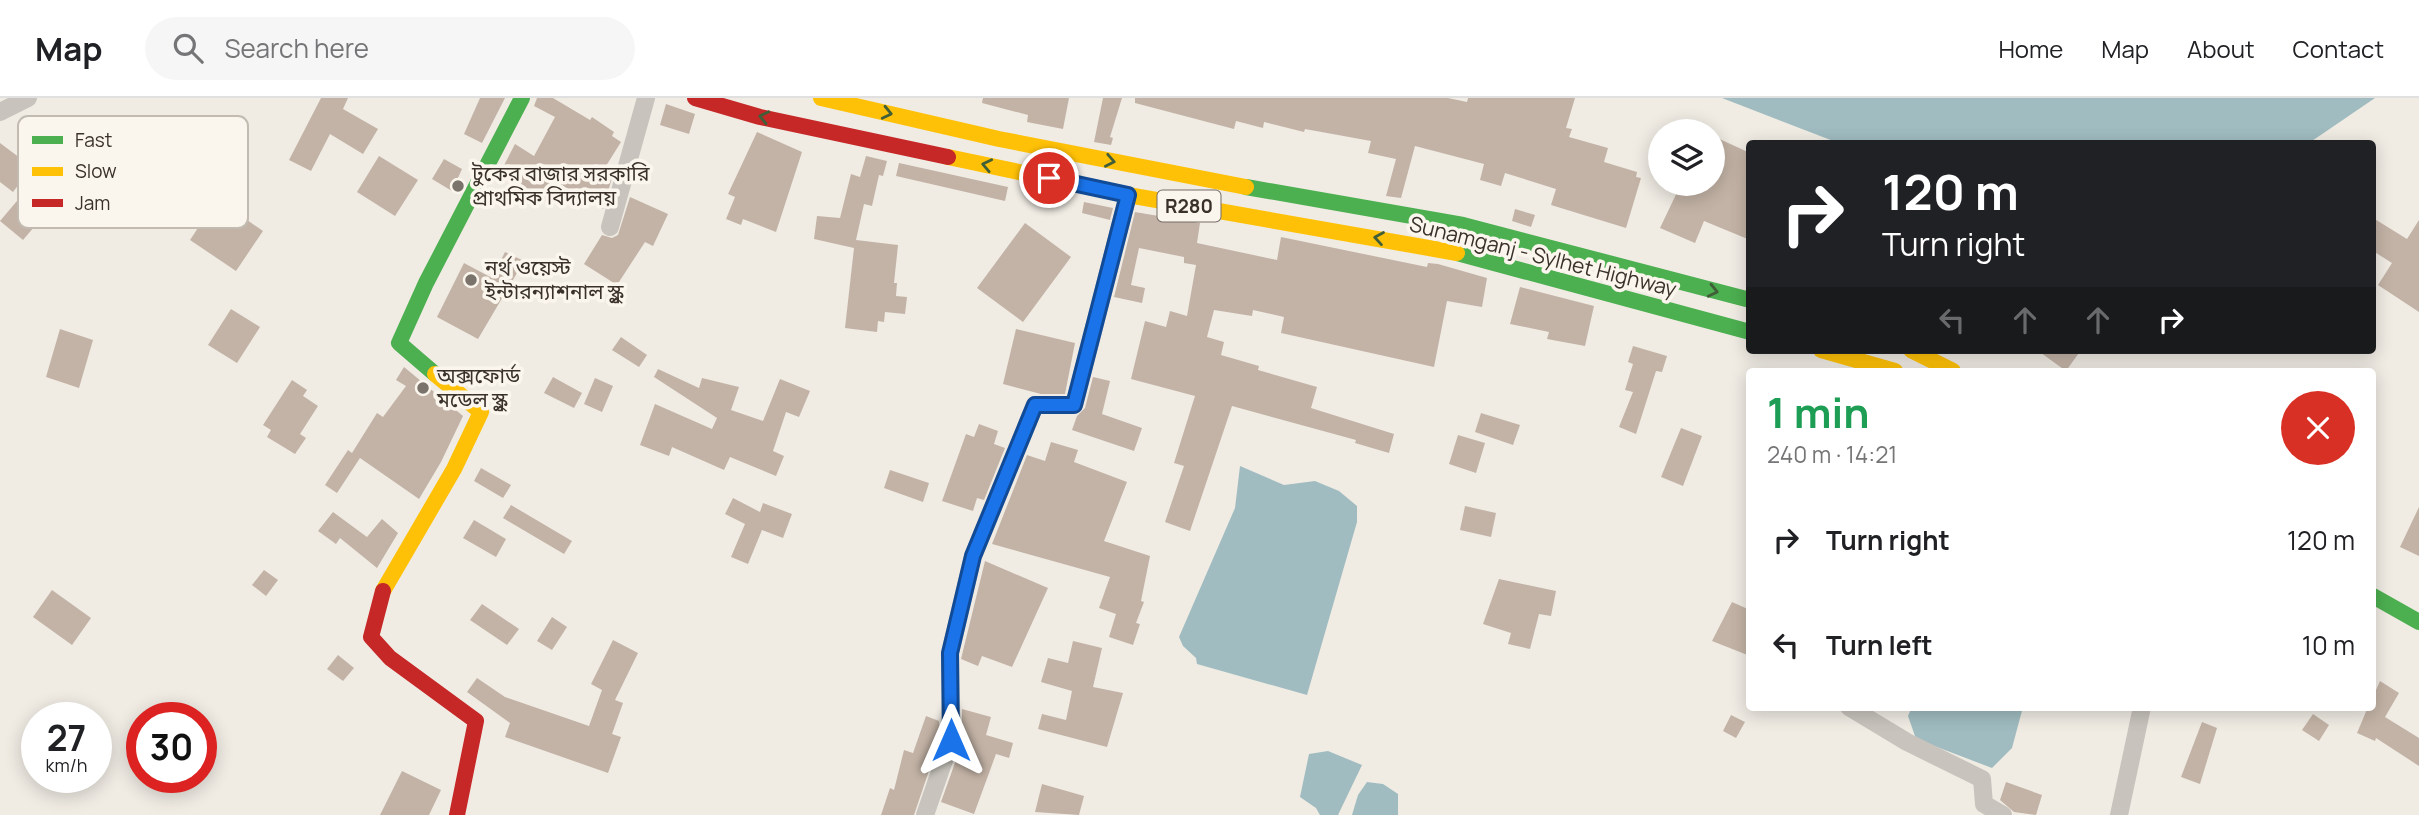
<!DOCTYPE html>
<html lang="en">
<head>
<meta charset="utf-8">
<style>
  body { margin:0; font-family:Manrope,"Noto Sans Bengali",sans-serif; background:#f6f6f6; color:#202124; height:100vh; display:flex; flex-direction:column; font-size:26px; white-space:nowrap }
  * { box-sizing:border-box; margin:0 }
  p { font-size:23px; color:#757577 }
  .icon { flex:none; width:38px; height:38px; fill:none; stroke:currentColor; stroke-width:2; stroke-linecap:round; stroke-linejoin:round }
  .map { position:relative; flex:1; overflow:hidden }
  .panel { position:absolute; left:1746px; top:270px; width:630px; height:343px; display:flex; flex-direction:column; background:#fff; border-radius:7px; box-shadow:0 4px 18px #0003 }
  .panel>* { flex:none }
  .guide { position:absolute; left:1746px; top:42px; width:630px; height:214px; border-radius:7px; box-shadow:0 4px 18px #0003; background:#202124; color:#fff; overflow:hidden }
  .fabs { position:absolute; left:1648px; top:21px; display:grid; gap:14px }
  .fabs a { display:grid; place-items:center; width:77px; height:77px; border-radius:50%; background:#fff; box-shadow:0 4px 18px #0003; font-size:35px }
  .speed { position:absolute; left:21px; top:604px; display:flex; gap:14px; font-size:35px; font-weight:700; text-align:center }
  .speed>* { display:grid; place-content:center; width:91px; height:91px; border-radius:50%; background:#fff; box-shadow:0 4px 18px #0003; line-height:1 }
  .speed small { font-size:18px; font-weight:400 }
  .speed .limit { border:10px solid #d22; background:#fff; color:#111 }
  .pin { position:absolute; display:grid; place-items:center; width:60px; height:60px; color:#fff; margin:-30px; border:4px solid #fff; border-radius:50%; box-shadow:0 2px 7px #0007 }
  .me { position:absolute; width:77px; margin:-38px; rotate:0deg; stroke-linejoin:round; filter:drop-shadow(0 0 5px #0008) }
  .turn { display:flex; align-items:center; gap:24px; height:147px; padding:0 21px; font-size:32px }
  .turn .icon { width:91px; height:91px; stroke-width:2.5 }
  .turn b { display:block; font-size:49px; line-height:60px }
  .lanes { display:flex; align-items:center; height:66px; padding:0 21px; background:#0003; justify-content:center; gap:35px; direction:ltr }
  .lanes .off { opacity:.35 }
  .round { display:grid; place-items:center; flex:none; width:74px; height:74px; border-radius:37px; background:#f6f6f6 }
  .overview { display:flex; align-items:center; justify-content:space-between; height:119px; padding:0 21px }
  h1 { font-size:42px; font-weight:700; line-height:52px; color:#1e9e55 }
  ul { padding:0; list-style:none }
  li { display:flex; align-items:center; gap:21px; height:105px; padding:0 21px }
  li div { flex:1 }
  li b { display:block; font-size:26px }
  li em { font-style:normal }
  header { display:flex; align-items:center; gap:42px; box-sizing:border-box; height:98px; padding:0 35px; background:#fff; border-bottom:2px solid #e0e0e0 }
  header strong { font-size:33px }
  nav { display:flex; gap:38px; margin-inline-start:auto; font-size:24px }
  .search { width:490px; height:63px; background:#f6f6f6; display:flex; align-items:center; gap:18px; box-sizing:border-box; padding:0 24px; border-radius:38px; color:#757577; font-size:26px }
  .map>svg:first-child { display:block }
</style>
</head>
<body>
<header>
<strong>Map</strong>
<div class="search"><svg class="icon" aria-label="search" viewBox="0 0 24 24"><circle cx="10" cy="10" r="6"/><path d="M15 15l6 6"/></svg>Search here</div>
<nav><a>Home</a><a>Map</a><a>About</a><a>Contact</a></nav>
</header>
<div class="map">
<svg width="2419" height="717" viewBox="0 0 2419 717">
  <rect width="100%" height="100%" fill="#f0ece4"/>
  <!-- water -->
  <g fill="#a0bcc0">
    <polygon points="1722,0 2375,0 2309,45 1841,46"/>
    <polygon points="1240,368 1284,387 1315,383 1339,393 1357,408 1357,424 1307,597 1197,566 1196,560 1183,548 1179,539 1235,410"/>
    <polygon points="1912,609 2023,609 2012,650 1992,670 1916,641 1908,618"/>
    <polygon points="1328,653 1362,667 1338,717 1320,717 1316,710 1300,699 1309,656"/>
    <polygon points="1367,684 1383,686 1398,696 1398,717 1352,717 1358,697"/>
  </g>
  <!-- building -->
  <g fill="#c3b3a6">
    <polygon points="321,0 348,0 343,11 378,31 363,56 330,36 311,73 289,62"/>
    <polygon points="480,0 505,0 482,45 464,36"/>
    <polygon points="537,0 553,0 590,22 592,19 614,34 612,38 621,44 606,68 614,73 603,111 560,86 548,105 500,75 515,46 534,58 555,19 534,8"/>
    <polygon points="983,0 1069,0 1063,31 1027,24 1028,17 982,5"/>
    <polygon points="1103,0 1122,0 1110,39 1113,40 1111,47 1094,44"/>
    <polygon points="1135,0 1448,0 1467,4 1468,0 1575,0 1566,30 1572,31 1569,39 1608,50 1604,64 1637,74 1636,79 1641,80 1626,130 1551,107 1556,91 1505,75 1501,88 1480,82 1484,66 1415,48 1401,100 1386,98 1396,61 1368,55 1371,43 1305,31 1304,34 1264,24 1263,30 1236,23 1234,31 1135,5"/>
    <polygon points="666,6 695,16 689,36 660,27"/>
    <polygon points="757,34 802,54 776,134 743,121 741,127 726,121 735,99 728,96"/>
    <polygon points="1713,38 1750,55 1750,142 1704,123 1695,145 1660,130 1681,86 1713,86"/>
    <polygon points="0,45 32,69 13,94 0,84"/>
    <polygon points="379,58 418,82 395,118 357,94"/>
    <polygon points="866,58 887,63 883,78 879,77 872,108 864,106 856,142 898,147 894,185 897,185 896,198 907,199 905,216 885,214 884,224 878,223 877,234 845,230 854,150 814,141 817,118 840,120 851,76 860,79"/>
    <polygon points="444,61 462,71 452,93 432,81"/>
    <polygon points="899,65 1008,89 1005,103 896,78"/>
    <polygon points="28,90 51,109 23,142 0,123"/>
    <polygon points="630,99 668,116 653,148 645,144 617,187 584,166 602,137 612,140 618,137"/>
    <polygon points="217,101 263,133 236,173 190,142"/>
    <polygon points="1084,104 1113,110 1110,122 1082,115"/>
    <polygon points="1515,111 1535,117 1531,129 1512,123"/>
    <polygon points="1135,114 1200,125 1197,145 1277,162 1281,139 1427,169 1428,165 1438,166 1487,180 1482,209 1447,203 1434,269 1281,235 1284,219 1253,212 1252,218 1214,212 1207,239 1224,244 1221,257 1259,268 1258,272 1317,289 1311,310 1394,336 1389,355 1355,345 1356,342 1232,308 1190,433 1165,424 1184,368 1174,365 1195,298 1131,281 1145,223 1166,229 1170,213 1187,218 1196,167 1184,165 1184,159 1139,150 1131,187 1145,190 1142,205 1114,199"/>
    <polygon points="2373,120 2407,141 2419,122 2419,214 2378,187 2392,165 2373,153"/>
    <polygon points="1025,125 1071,159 1023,224 977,190"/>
    <polygon points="505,154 524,163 478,241 437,219 464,165 492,180"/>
    <polygon points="1520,189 1594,208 1585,248 1547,241 1549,234 1510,226"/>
    <polygon points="231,211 260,229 237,265 208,247"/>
    <polygon points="60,231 93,242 79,290 46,279"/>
    <polygon points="1016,231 1075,245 1065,296 1041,296 1003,286"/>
    <polygon points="621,239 647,257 639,269 612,252"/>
    <polygon points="1633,248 1667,258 1662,274 1656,273 1636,336 1619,329 1633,294 1625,292 1633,266 1628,264"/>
    <polygon points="2037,252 2081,252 2066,273"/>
    <polygon points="404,269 463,318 441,364 419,401 360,360 337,395 325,387 348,352 352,355 377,315 383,319 406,288 396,282"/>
    <polygon points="658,271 699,290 702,280 739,289 731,312 763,323 780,281 810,293 799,319 786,314 773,353 784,358 776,378 730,359 724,372 672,349 669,358 640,347 655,306 712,331 717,320 654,279"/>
    <polygon points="553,279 582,295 574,310 544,295"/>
    <polygon points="1093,279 1110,283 1102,316 1142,330 1134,353 1072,332 1077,318 1085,310"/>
    <polygon points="595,280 613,288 602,314 584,306"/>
    <polygon points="292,282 307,292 303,298 318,308 300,336 306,340 295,356 267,339 271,332 263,327"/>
    <polygon points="1481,315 1520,327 1513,347 1475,334"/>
    <polygon points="979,326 998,333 994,346 1005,350 984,402 977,400 973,413 942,403 966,336 974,339"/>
    <polygon points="1681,330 1702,338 1683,388 1661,379"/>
    <polygon points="1458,337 1485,345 1476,375 1449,366"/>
    <polygon points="1051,344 1078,352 1074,364 1127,384 1104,443 1150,458 1141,503 1144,504 1136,525 1140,526 1133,547 1109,539 1116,516 1099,510 1110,479 992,446 1027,357 1045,363"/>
    <polygon points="481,370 511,387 503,400 474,383"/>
    <polygon points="890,372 929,385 923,404 884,390"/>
    <polygon points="733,400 760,414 763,405 792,416 783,440 762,432 748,466 731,459 745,426 725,416"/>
    <polygon points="511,407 572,443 564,456 503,420"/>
    <polygon points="1465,408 1496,415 1491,439 1460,432"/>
    <polygon points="2419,409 2419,458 2400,449"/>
    <polygon points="333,414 367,439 382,421 398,435 377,470 340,440 336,446 318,433"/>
    <polygon points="474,422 506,441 496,459 463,440"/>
    <polygon points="985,463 1048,490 1012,569 982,558 978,568 961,561"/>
    <polygon points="264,472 278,482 266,498 252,487"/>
    <polygon points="1499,481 1556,493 1551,518 1539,516 1530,551 1508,546 1511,535 1483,526"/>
    <polygon points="52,492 91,520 72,547 33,519"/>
    <polygon points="1732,504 1750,512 1750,558 1712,543"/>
    <polygon points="482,506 519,531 507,547 470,522"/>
    <polygon points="552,519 567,529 552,552 537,543"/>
    <polygon points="613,542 638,555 615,602 623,605 612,636 621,639 608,675 505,639 510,625 467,594 477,580 505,599 589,628 602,592 591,586"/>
    <polygon points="1073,543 1102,550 1093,589 1123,595 1107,649 1038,631 1042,616 1066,622 1072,593 1041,584 1048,560 1068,565"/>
    <polygon points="338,557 354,570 343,583 327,571"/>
    <polygon points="2380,583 2399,595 2385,619 2419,640 2419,668 2376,640 2375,643 2357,635 2368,609 2373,609 2373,599"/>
    <polygon points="962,611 991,619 986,637 1013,645 1009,660 996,656 974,716 941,704 962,645"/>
    <polygon points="2313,616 2329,627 2319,643 2302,632"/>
    <polygon points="1731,617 1745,624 1736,640 1723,633"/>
    <polygon points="926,618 939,623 940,640 914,717 881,717 890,690 894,692 904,652 913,655"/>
    <polygon points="2202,624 2217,630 2200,686 2181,679"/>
    <polygon points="402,673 441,692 429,717 380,717"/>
    <polygon points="2006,684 2042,697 2036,717 2014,714 2000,702"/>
    <polygon points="1042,686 1084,698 1079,717 1035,714"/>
  </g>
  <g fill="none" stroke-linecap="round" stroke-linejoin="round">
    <!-- street -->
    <g stroke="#c8c4bd" stroke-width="18">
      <polyline points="0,14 28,0"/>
      <polyline points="610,129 646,0"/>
      <polyline points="1849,609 1907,644 1982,681 1984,706 2003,717"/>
      <polyline points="925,717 951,642 950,555 973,458 1035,307 1074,307 1128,97"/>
      <polyline points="2119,717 2142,609"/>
    </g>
    <!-- fast -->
    <g stroke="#4caf50" stroke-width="16">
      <polyline points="1246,89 1463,127 1750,202"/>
      <polyline points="1457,155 1750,234"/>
      <polyline points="435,276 399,245 426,185 522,0"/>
      <polyline points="2373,498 2419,524"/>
    </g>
    <!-- slow -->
    <g stroke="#ffc107" stroke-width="16">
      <polyline points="821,0 999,41 1246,89"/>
      <polyline points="948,59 1128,97 1457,155"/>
      <polyline points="1821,252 1895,273"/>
      <polyline points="1911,252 1953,273"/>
      <polyline points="383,493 454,371 481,314 435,276"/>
    </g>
    <!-- jam -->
    <g stroke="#c62828" stroke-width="16">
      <polyline points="695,0 760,19 948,59"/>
      <polyline points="383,493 371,539 390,560 476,623 457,717"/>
    </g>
  </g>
  <!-- one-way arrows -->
  <defs><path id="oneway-chevron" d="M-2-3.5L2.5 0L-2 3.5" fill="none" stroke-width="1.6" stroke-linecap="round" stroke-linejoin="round" transform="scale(1.75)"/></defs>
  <g stroke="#405e37">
    <use href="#oneway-chevron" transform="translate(887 15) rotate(13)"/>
    <use href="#oneway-chevron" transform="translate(764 19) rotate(-167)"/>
    <use href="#oneway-chevron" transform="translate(1110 63) rotate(11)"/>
    <use href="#oneway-chevron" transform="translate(987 67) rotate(-168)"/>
    <use href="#oneway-chevron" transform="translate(1379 140) rotate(-170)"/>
    <use href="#oneway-chevron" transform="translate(1713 193) rotate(13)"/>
  </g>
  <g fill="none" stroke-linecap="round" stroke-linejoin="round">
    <defs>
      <polyline id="route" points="951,642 950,555 973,458 1035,307 1074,307 1128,97 1049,80"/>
    </defs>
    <!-- route casing -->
    <use href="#route" stroke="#114b97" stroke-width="18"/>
    <!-- route -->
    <use href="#route" stroke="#1a73e8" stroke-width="12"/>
  </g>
  <!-- markers -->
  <g fill="#7a736b" stroke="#fbf6ed" stroke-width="2.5">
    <circle cx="458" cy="88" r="7"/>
    <circle cx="471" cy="182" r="7"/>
    <circle cx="423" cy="290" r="7"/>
  </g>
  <g text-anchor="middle" stroke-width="7" stroke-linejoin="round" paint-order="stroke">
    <!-- shield labels -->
    <rect fill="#fbf6ed" stroke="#746d64" stroke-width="2" x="1157.5" y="92.5" width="63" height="31" rx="5"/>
    <g font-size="19" font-weight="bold" fill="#3a322a">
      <text x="1189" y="115">R280</text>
    </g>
    <!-- poi labels -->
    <g font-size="21" fill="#3a322a" stroke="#fbf6ed" text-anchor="start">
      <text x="472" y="83">টুকের বাজার সরকারি<tspan x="472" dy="24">প্রাথমিক বিদ্যালয়</tspan></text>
      <text x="485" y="177">নর্থ ওয়েস্ট<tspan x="485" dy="24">ইন্টারন্যাশনাল স্কুল</tspan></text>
      <text x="437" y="285">অক্সফোর্ড<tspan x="437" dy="24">মডেল স্কুল</tspan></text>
    </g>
    <!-- street labels -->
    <g font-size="21" fill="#3a322a" stroke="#fbf6ed">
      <text transform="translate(1543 159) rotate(14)" y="7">Sunamganj - Sylhet Highway</text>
    </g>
  </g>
  <!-- legend -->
  <rect x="18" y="18" width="230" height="112" rx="10" fill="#fbf6ed" stroke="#c1bbb2" stroke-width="2"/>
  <rect x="32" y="38" width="31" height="8" fill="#4caf50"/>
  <rect x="32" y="69" width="31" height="9" fill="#ffc107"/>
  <rect x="32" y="101" width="31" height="8" fill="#c62828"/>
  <g font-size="19" fill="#3a322a">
    <text x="75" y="49">Fast</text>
    <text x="75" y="80">Slow</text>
    <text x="75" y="112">Jam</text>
  </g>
</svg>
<div class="fabs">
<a><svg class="icon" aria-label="layers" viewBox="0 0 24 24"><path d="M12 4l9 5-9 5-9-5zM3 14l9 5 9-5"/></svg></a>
</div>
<div class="speed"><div>27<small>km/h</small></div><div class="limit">30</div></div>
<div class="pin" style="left:1049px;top:80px;background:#d93025"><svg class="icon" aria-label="arrive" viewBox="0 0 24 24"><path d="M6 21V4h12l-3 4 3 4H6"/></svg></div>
<svg class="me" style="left:951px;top:642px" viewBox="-20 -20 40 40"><path d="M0-17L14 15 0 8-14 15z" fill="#1a73e8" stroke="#fff" stroke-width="4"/></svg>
<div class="guide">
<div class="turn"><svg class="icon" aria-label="right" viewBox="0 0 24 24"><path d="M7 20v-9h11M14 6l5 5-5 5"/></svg><div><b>120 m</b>Turn right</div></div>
<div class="lanes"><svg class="icon off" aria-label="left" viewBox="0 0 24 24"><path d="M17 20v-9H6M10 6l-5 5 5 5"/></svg><svg class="icon off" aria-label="ahead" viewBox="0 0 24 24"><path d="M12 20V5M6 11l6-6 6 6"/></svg><svg class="icon off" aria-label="ahead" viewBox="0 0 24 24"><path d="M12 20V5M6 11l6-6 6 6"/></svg><svg class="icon" aria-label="right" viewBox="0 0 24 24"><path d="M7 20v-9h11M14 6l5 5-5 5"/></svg></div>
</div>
<section class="panel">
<div class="overview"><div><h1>1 min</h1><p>240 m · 14:21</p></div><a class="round" style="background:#d93025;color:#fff"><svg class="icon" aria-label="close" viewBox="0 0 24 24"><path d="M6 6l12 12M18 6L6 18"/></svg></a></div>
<ul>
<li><svg class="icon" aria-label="right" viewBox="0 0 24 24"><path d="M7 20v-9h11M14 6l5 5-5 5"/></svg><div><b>Turn right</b></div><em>120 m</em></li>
<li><svg class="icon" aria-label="left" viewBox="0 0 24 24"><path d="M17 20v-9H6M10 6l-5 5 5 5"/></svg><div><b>Turn left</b></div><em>10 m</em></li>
</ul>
</section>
</div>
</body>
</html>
